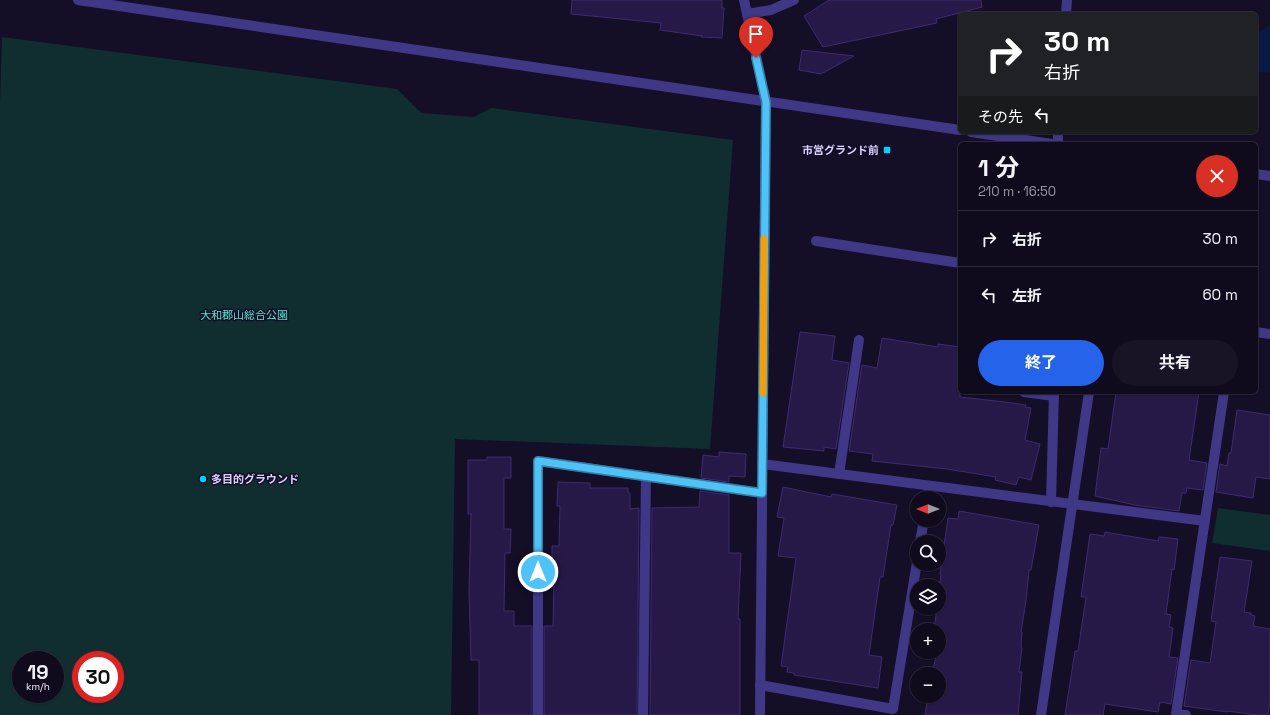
<!DOCTYPE html>
<html lang="ja">
<head>
<meta charset="utf-8">
<style>
  body { margin:0; font-family:"Space Grotesk","Noto Sans JP",sans-serif; background:#181325; color:#f1f3f6; height:100vh; display:flex; flex-direction:column; font-size:15px; white-space:nowrap }
  * { box-sizing:border-box; margin:0 }
  p { font-size:13px; color:#9b9aa3 }
  .icon { flex:none; width:22px; height:22px; fill:none; stroke:currentColor; stroke-width:2; stroke-linecap:round; stroke-linejoin:round }
  .map { position:relative; flex:1; overflow:hidden }
  .drawer { position:absolute; left:958px; top:142px; width:300px; height:252px; display:flex; flex-direction:column; background:#0f0a1c; border-radius:6px; box-shadow:0 1px 3px #0004,0 0 0 1px #2f2b3b }
  .drawer>* { flex:none }
  .banner { position:absolute; left:958px; top:12px; width:300px; height:122px; border-radius:6px; box-shadow:0 1px 3px #0004,0 0 0 1px #2f2b3b; background:#202124; color:#fff; overflow:hidden }
  .needle { width:26px; rotate:270deg }
  .buttons { position:absolute; left:910px; top:491px; display:grid; gap:8px }
  .buttons a { display:grid; place-items:center; width:36px; height:36px; border-radius:50%; background:#0f0a1c; box-shadow:0 1px 3px #0004,0 0 0 1px #2f2b3b; font-size:20px }
  .speed { position:absolute; left:12px; top:651px; display:flex; gap:8px; font-size:20px; font-weight:700; text-align:center }
  .speed>* { display:grid; place-content:center; width:52px; height:52px; border-radius:50%; background:#0f0a1c; box-shadow:0 1px 3px #0004,0 0 0 1px #2f2b3b; line-height:1 }
  .speed small { font-size:10px; font-weight:400 }
  .speed .limit { border:6px solid #d22; background:#fff; color:#111 }
  .pin { position:absolute; display:grid; place-items:center; width:34px; height:34px; color:#fff; margin:-41px -17px; border-radius:50% 50% 50% 0; rotate:-45deg; box-shadow:0 0 4px #0007 }
  .pin .icon { rotate:45deg }
  .me { position:absolute; width:44px; margin:-22px; rotate:0deg; stroke-linejoin:round; filter:drop-shadow(0 0 3px #0008) }
  .turn { display:flex; align-items:center; gap:14px; height:84px; padding:0 20px; font-size:18px }
  .turn .icon { width:52px; height:52px; stroke-width:2.5 }
  .turn b { display:block; font-size:28px; line-height:34px }
  .then { display:flex; align-items:center; height:38px; padding:0 20px; background:#0003; gap:8px; font-size:15px }
  .round { display:grid; place-items:center; flex:none; width:42px; height:42px; border-radius:21px; background:#181325 }
  .summary { display:flex; align-items:center; justify-content:space-between; height:68px; padding:0 20px }
  h1 { font-size:24px; font-weight:700; line-height:30px }
  .cta { display:flex; gap:8px; margin-top:auto; padding:8px 20px }
  .cta a { flex:1; height:46px; border-radius:24px; background:#2563eb; color:#fff; font-size:16px; font-weight:700; line-height:46px; text-align:center }
  .cta a+a { background:#181325; color:#f1f3f6 }
  ul { padding:0; list-style:none }
  li { display:flex; align-items:center; gap:12px; height:56px; padding:0 20px; border-top:1px solid #2f2b3b }
  li div { flex:1 }
  li b { display:block; font-size:15px }
  li em { font-style:normal }
  .map>svg:first-child { display:block }
</style>
</head>
<body>
<div class="map">
<svg width="1270" height="715" viewBox="0 0 1270 715">
  <rect width="100%" height="100%" fill="#140e26"/>
  <!-- green -->
  <g fill="#102e30" fill-rule="evenodd">
    <path d="M 2,37 L 397,89 L 421,113 L 474,117 L 491,108 L 733,140 L 710,449 L 455,439 L 451,715 L 0,715 L 0,103 ZM 21,660 L 55,660 L 55,694 L 21,694 ZM 81,660 L 115,660 L 115,694 L 81,694 Z"/>
    <polygon points="1218,508 1270,515 1270,551 1212,543"/>
  </g>
  <!-- water -->
  <polygon fill="#081945" points="1270,25 1270,73 1256,71 1256,34"/>
  <!-- building -->
  <g fill="#261947" stroke="#3f2a74">
    <polygon points="572,0 722,0 722,8 724,8 722,38 701,37 702,36 660,30 661,23 571,14"/>
    <polygon points="829,0 981,0 982,7 936,19 937,23 823,47 804,16"/>
    <polygon points="802,50 854,56 821,74 799,70"/>
    <polygon points="800,332 835,336 832,360 849,363 836,449 824,447 824,451 783,447"/>
    <polygon points="882,338 938,347 938,344 960,347 960,397 1005,402 1026,405 1025,407 1031,408 1025,440 1040,444 1031,480 1019,477 1016,485 995,480 996,477 947,469 872,461 873,454 849,451 862,365 877,368"/>
    <polygon points="1116,392 1199,392 1189,460 1207,463 1203,490 1187,488 1186,493 1182,493 1179,511 1135,505 1095,496 1101,448 1108,449"/>
    <polygon points="1237,410 1270,415 1270,479 1256,477 1253,498 1216,492 1220,464 1227,466 1229,453 1231,453"/>
    <polygon points="719,452 746,454 745,477 729,476 729,482 701,478 703,455 719,457"/>
    <polygon points="487,457 511,457 511,478 504,478 504,529 511,529 510,553 505,553 504,611 514,611 514,626 532,626 532,715 479,715 479,660 471,660 469,591 471,514 468,514 468,460 487,460"/>
    <polygon points="558,482 590,483 590,488 628,488 628,493 630,493 630,509 639,508 637,715 544,715 544,626 553,626 554,581 552,581 552,546 559,546 560,506 557,506"/>
    <polygon points="783,487 831,497 832,494 897,505 893,525 891,525 883,577 880,577 869,655 882,657 878,688 794,675 794,673 787,672 788,667 781,666 796,558 778,556 784,518 777,517"/>
    <polygon points="700,491 729,495 729,553 741,553 738,619 740,619 740,715 650,715 652,508 699,507"/>
    <polygon points="959,511 1039,525 1031,570 1029,570 1026,601 1021,632 1022,632 1021,647 1022,648 1019,672 1022,672 1018,715 925,715 928,696 939,696 939,674 932,674 937,652 939,652 940,630 934,630 937,608 939,608 939,593 941,574 940,574 948,518 958,519"/>
    <polygon points="1105,532 1158,541 1159,537 1178,539 1174,570 1172,569 1166,614 1171,615 1169,627 1173,628 1169,657 1178,658 1171,704 1160,702 1158,712 1105,704 1103,715 1065,715 1075,651 1078,651 1086,597 1081,597 1090,534 1104,536"/>
    <polygon points="1220,557 1252,561 1244,612 1251,613 1251,615 1255,616 1253,626 1270,629 1270,700 1268,715 1258,715 1227,711 1227,712 1184,706 1191,660 1210,663 1216,622 1211,621"/>
  </g>
  <g fill="none" stroke-linecap="round" stroke-linejoin="round">
    <!-- minor -->
    <g stroke="#403787" stroke-width="10">
      <polyline points="78,0 960,130"/>
      <polyline points="744,0 766,102 760,715"/>
      <polyline points="747,14 771,10 794,0"/>
      <polyline points="1066,14 1067,0"/>
      <polyline points="971,132 1052,144"/>
      <polyline points="1058,132 1058,144"/>
      <polyline points="1256,174 1270,176"/>
      <polyline points="816,241 960,263"/>
      <polyline points="1256,332 1270,334"/>
      <polyline points="1024,392 1054,396"/>
      <polyline points="762,464 1205,521"/>
      <polyline points="839,474 859,340"/>
      <polyline points="928,498 930,486"/>
      <polyline points="1051,502 1054,392"/>
      <polyline points="920,542 924,520"/>
      <polyline points="760,685 893,709 917,562"/>
      <polyline points="538,715 538,461 762,493"/>
      <polyline points="643,715 646,476"/>
      <polyline points="1041,715 1089,392"/>
      <polyline points="1186,715 1176,714 1224,392"/>
    </g>
  </g>
  <g fill="none" stroke-linecap="round" stroke-linejoin="round">
    <defs>
      <polyline id="route" points="538,572 538,461 762,493 766,102 756,58"/>
    </defs>
    <!-- route casing -->
    <use href="#route" stroke="#337fa1" stroke-width="10"/>
    <!-- route -->
    <use href="#route" stroke="#4fc3f7" stroke-width="7"/>
    <!-- slow -->
    <polyline stroke="#f59e0b" stroke-width="7" points="763,393 764,239"/>
  </g>
  <!-- markers -->
  <g fill="#00cffd" stroke="#140e26" stroke-width="1.5">
    <rect x="883" y="146" width="8" height="8" rx="2"/>
    <circle cx="203" cy="479" r="4"/>
  </g>
  <g text-anchor="middle" stroke-width="3" stroke-linejoin="round" paint-order="stroke">
    <!-- poi labels -->
    <g font-size="11" font-weight="bold" fill="#dbd2ff" stroke="#140e26" text-anchor="end">
      <text x="879" y="154">市営グランド前</text>
      <text x="211" y="483" text-anchor="start">多目的グラウンド</text>
    </g>
    <!-- park labels -->
    <g font-size="11" fill="#59e5cd" stroke="#140e26">
      <text x="244" y="319">大和郡山総合公園</text>
    </g>
  </g>
</svg>
<div class="buttons">
<a><svg class="needle" viewBox="-14 -14 28 28"><path d="M0-13l5 13h-10z" fill="#e53935"/><path d="M0 13l5-13h-10z" fill="#9b9aa3"/></svg></a>
<a><svg class="icon" aria-label="search" viewBox="0 0 24 24"><circle cx="10" cy="10" r="6"/><path d="M15 15l6 6"/></svg></a>
<a><svg class="icon" aria-label="layers" viewBox="0 0 24 24"><path d="M12 4l9 5-9 5-9-5zM3 14l9 5 9-5"/></svg></a>
<a>+</a>
<a>−</a>
</div>
<div class="speed"><div>19<small>km/h</small></div><div class="limit">30</div></div>
<div class="pin" style="left:756px;top:58px;background:#d93025"><svg class="icon" aria-label="arrive" viewBox="0 0 24 24"><path d="M6 21V4h12l-3 4 3 4H6"/></svg></div>
<svg class="me" style="left:538px;top:572px" viewBox="-20 -20 40 40"><circle r="17" fill="#4fc3f7" stroke="#fff" stroke-width="3"/><path d="M0-11L8 9 0 5-8 9z" fill="#fff"/></svg>
<div class="banner">
<div class="turn"><svg class="icon" aria-label="right" viewBox="0 0 24 24"><path d="M7 20v-9h11M14 6l5 5-5 5"/></svg><div><b>30 m</b>右折</div></div>
<div class="then">その先<svg class="icon" aria-label="left" viewBox="0 0 24 24"><path d="M17 20v-9H6M10 6l-5 5 5 5"/></svg></div>
</div>
<section class="drawer">
<div class="summary"><div><h1>1 分</h1><p>210 m · 16:50</p></div><a class="round" style="background:#d93025;color:#fff"><svg class="icon" aria-label="close" viewBox="0 0 24 24"><path d="M6 6l12 12M18 6L6 18"/></svg></a></div>
<ul>
<li><svg class="icon" aria-label="right" viewBox="0 0 24 24"><path d="M7 20v-9h11M14 6l5 5-5 5"/></svg><div><b>右折</b></div><em>30 m</em></li>
<li><svg class="icon" aria-label="left" viewBox="0 0 24 24"><path d="M17 20v-9H6M10 6l-5 5 5 5"/></svg><div><b>左折</b></div><em>60 m</em></li>
</ul>
<div class="cta"><a>終了</a><a>共有</a></div>
</section>
</div>
</body>
</html>
